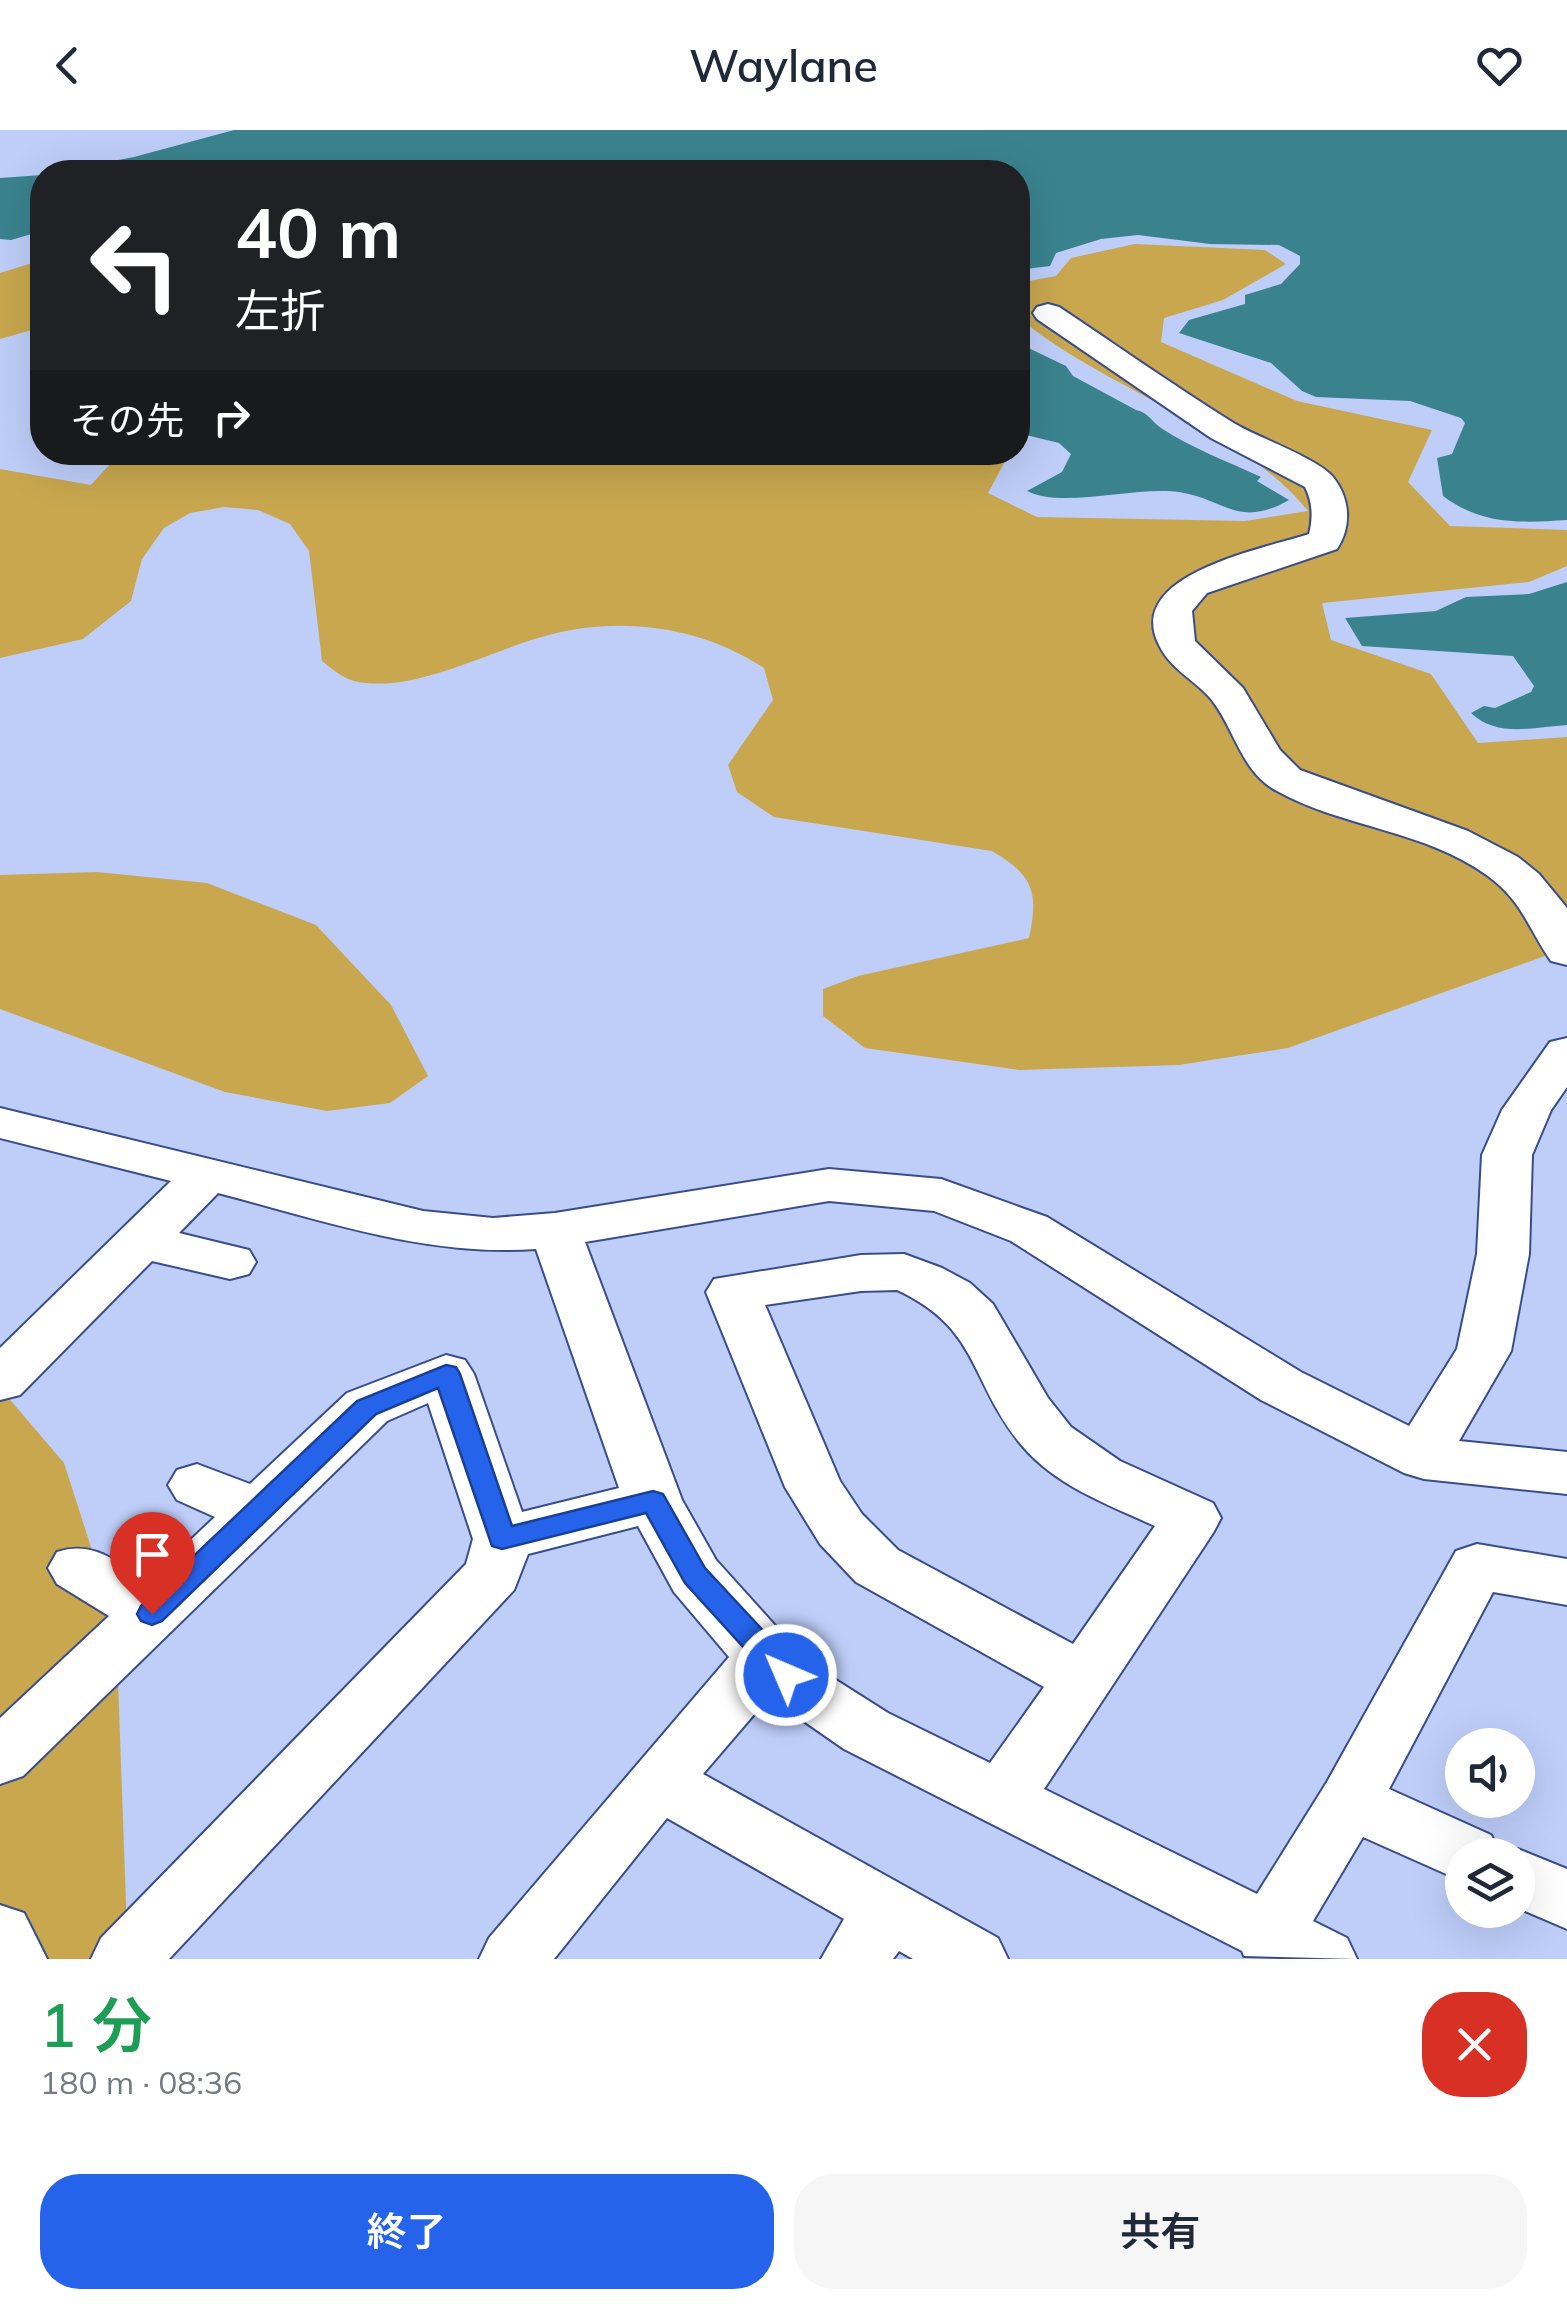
<!DOCTYPE html>
<html lang="ja">
<head>
<meta charset="utf-8">
<style>
  body { margin:0; font-family:Mulish,"Noto Sans JP",sans-serif; background:#f6f6f7; color:#1f2937; height:100vh; display:flex; flex-direction:column; font-size:38px; white-space:nowrap }
  * { box-sizing:border-box; margin:0 }
  p { font-size:32px; color:#747a83 }
  .icon { flex:none; width:55px; height:55px; fill:none; stroke:currentColor; stroke-width:2; stroke-linecap:round; stroke-linejoin:round }
  .map { position:relative; height:1829px; overflow:hidden }
  .drawer { display:flex; flex-direction:column; background:#fff; flex:1 }
  .drawer>* { flex:none }
  .banner { position:absolute; left:30px; top:30px; width:1000px; height:305px; border-radius:40px; box-shadow:0 10px 40px #0002; background:#202124; color:#fff; overflow:hidden }
  .buttons { position:absolute; left:1445px; top:1598px; display:grid; gap:20px }
  .buttons a { display:grid; place-items:center; width:90px; height:90px; border-radius:50%; background:#fff; box-shadow:0 10px 40px #0002; font-size:50px }
  .pin { position:absolute; display:grid; place-items:center; width:85px; height:85px; color:#fff; margin:-102px -42px; border-radius:50% 50% 50% 0; rotate:-45deg; box-shadow:0 0 10px #0007 }
  .pin .icon { rotate:45deg }
  .me { position:absolute; width:110px; margin:-55px; rotate:315deg; stroke-linejoin:round; filter:drop-shadow(0 0 8px #0008) }
  .turn { display:flex; align-items:center; gap:35px; height:210px; padding:0 40px; font-size:45px }
  .turn .icon { width:130px; height:130px; stroke-width:2.5 }
  .turn b { display:block; font-size:70px; line-height:85px }
  .then { display:flex; align-items:center; height:95px; padding:0 40px; background:#0003; gap:20px; font-size:38px }
  .round { display:grid; place-items:center; flex:none; width:105px; height:105px; border-radius:40px; background:#f6f6f7 }
  .summary { display:flex; align-items:center; justify-content:space-between; height:170px; padding:0 40px }
  h1 { font-size:60px; font-weight:600; line-height:75px; color:#1e9e55 }
  .primary-button { display:flex; gap:20px; margin-top:auto; padding:20px 40px }
  .primary-button a { flex:1; height:115px; border-radius:40px; background:#2563eb; color:#fff; font-size:40px; font-weight:600; line-height:115px; text-align:center }
  .primary-button a+a { background:#f6f6f7; color:#1f2937 }
  header { display:flex; justify-content:space-between; align-items:center; height:130px; padding:0 40px; background:#fff; font-size:45px; font-weight:600 }
  .map>svg:first-child { display:block }
</style>
</head>
<body>
<header><svg class="icon" aria-label="back" viewBox="0 0 24 24"><path d="M15 5l-7 7 7 7"/></svg>Waylane<svg class="icon" aria-label="heart" viewBox="0 0 24 24"><path d="M12 20l-8-8c-3-5 5-10 8-4 3-6 11-1 8 4z"/></svg></header>
<div class="map">
<svg width="1567" height="1829" viewBox="0 0 1567 1829">
  <rect width="100%" height="100%" fill="#becef9"/>
  <!-- green -->
  <g fill="#c8a74f">
    <path d="M 1135,114 L 1265,120 L 1286,134 L 1223,170 L 1164,188 L 1161,212 L 1297,271 L 1432,300 L 1408,352 L 1450,396 L 1567,400 L 1567,436 L 1529,452 L 1322,473 L 1331,510 L 1431,544 L 1478,613 L 1567,607 L 1567,818 L 1288,918 L 1179,935 L 1019,940 L 865,918 L 823,886 L 823,859 L 858,846 L 1029,808 C 1039,762 1033,745 992,721 L 774,687 L 737,662 L 728,635 L 773,570 L 764,538 C 703,497 623,486 552,504 C 492,519 414,565 354,551 C 342,548 331,538 322,531 L 309,421 L 290,394 L 258,380 L 224,377 L 190,383 L 164,398 L 142,429 L 131,471 L 83,509 L 0,528 L 0,339 L 91,355 L 121,322 L 1010,322 L 988,363 L 1037,387 L 1245,391 L 1308,381 C 1239,296 1103,259 1018,187 L 1018,153 L 1056,146 L 1071,128 Z"/>
    <polygon points="42,130 42,197 0,209 0,143"/>
    <polygon points="97,742 207,753 316,795 391,875 428,946 390,973 327,981 225,962 0,879 0,745"/>
    <polygon points="0,1258 64,1333 116,1495 128,1829 0,1829"/>
  </g>
  <!-- water -->
  <g fill="#3a838e">
    <path d="M 234,0 L 1567,0 L 1567,390 C 1519,393 1482,395 1443,366 L 1437,328 L 1452,324 L 1465,293 L 1461,288 L 1410,271 L 1316,267 L 1302,261 L 1271,233 L 1179,203 L 1189,190 L 1245,174 L 1245,165 L 1281,154 L 1300,134 L 1300,126 L 1279,115 L 1210,114 L 1138,105 L 1101,109 L 1056,123 L 1050,136 L 1018,140 L 1018,42 L 56,42 L 134,27 Z"/>
    <polygon points="42,45 42,101 11,110 0,109 0,48"/>
    <path d="M 1018,213 L 1066,236 L 1073,246 L 1136,280 C 1149,283 1151,291 1161,298 C 1191,318 1229,332 1261,347 L 1257,351 L 1289,370 C 1238,399 1225,369 1179,362 C 1136,356 1061,379 1027,361 L 1062,342 L 1071,324 L 1059,313 L 1026,305 L 1018,283 Z"/>
    <path d="M 1567,452 L 1567,595 C 1534,597 1497,608 1471,583 L 1484,576 L 1495,578 L 1531,562 L 1534,556 L 1513,526 L 1362,516 L 1345,488 L 1436,481 L 1466,467 L 1529,464 Z"/>
  </g>
  <g fill="none" stroke-linecap="round" stroke-linejoin="round">
    <defs>
      <g id="minor">
        <path d="M 1048,174 L 1059,177 C 1116,215 1173,255 1232,292 C 1256,307 1317,328 1333,347 C 1350,368 1352,396 1337,419 L 1207,463 L 1192,481 L 1195,511 L 1243,558 L 1280,620 L 1300,640 L 1468,701 L 1518,727 L 1539,744 L 1567,778 L 1567,835 L 1551,831 C 1528,798 1523,772 1488,746 C 1425,700 1344,698 1277,661 C 1241,642 1235,599 1211,569 C 1194,549 1171,540 1159,515 C 1123,444 1264,419 1309,404 C 1313,388 1313,373 1305,357 L 1211,308 L 1037,189 L 1033,183 L 1037,177 Z"/>
        <path d="M 1567,908 L 1567,957 L 1551,980 L 1532,1025 L 1529,1124 L 1511,1221 L 1459,1311 L 1567,1322 L 1567,1364 L 1424,1349 L 1404,1343 L 1261,1270 L 1011,1111 L 934,1081 L 829,1071 L 585,1112 L 682,1370 L 716,1430 L 788,1510 L 828,1545 L 888,1583 L 990,1633 L 1044,1557 L 856,1452 L 820,1414 L 785,1357 L 706,1162 L 714,1149 L 861,1125 L 904,1124 L 942,1138 L 970,1153 L 993,1174 L 1048,1268 L 1071,1297 L 1120,1331 L 1213,1373 L 1221,1388 L 1213,1403 L 1044,1659 L 1257,1764 L 1327,1652 L 1456,1421 L 1477,1414 L 1567,1429 L 1567,1475 L 1493,1462 L 1389,1659 L 1491,1705 L 1501,1725 L 1518,1719 L 1567,1739 L 1567,1799 L 1518,1778 L 1518,1725 L 1462,1725 L 1462,1751 L 1363,1707 L 1313,1791 L 1347,1808 L 1357,1829 L 1244,1826 L 1242,1821 L 844,1619 L 769,1567 L 703,1644 L 998,1808 L 1008,1829 L 913,1829 L 899,1821 L 893,1829 L 821,1829 L 844,1789 L 667,1688 L 554,1829 L 479,1829 L 489,1808 L 729,1527 L 674,1462 L 638,1396 L 528,1424 L 514,1460 L 169,1829 L 91,1829 L 101,1808 L 466,1434 L 473,1409 L 428,1273 L 387,1291 L 23,1646 L 0,1654 L 0,1588 L 109,1486 L 57,1454 L 48,1438 L 57,1422 C 94,1410 116,1432 147,1451 L 215,1387 L 177,1370 L 168,1355 L 177,1340 L 197,1334 L 250,1354 L 347,1263 L 446,1225 L 465,1230 L 474,1244 L 522,1382 L 619,1358 L 536,1119 C 427,1127 322,1090 218,1063 L 179,1103 L 249,1120 L 256,1132 L 249,1144 L 230,1149 L 152,1131 L 20,1265 L 0,1270 L 0,1218 L 171,1051 L 0,1008 L 0,978 L 423,1081 L 493,1088 L 555,1083 L 829,1039 L 941,1049 L 1047,1087 L 1301,1242 L 1409,1296 L 1457,1219 L 1477,1124 L 1482,1025 L 1502,980 L 1550,912 ZM 897,1160 C 979,1198 969,1249 1019,1312 C 1053,1355 1107,1374 1155,1396 L 1073,1514 L 898,1420 L 862,1384 L 840,1351 L 765,1175 L 861,1161 Z"/>
        <polygon points="0,1775 24,1783 47,1829 0,1829"/>
      </g>
    </defs>
    <!-- minor casing -->
    <use href="#minor" stroke="#3a4d8b" stroke-width="4"/>
    <!-- minor -->
    <use href="#minor" fill="#fff" fill-rule="evenodd"/>
  </g>
  <!-- route -->
  <polygon fill="#2563eb" stroke="#184099" stroke-width="2.5" points="446,1235 456,1237 460,1244 512,1396 653,1361 663,1364 705,1438 797,1537 801,1545 797,1553 786,1557 776,1553 685,1453 646,1383 502,1419 492,1416 438,1258 376,1284 162,1491 152,1495 141,1491 137,1484 141,1476 357,1271"/>
</svg>
<div class="buttons">
<a><svg class="icon" aria-label="sound" viewBox="0 0 24 24"><path d="M4 9h4l5-4v14l-5-4H4zM17 9q2 3 0 6"/></svg></a>
<a><svg class="icon" aria-label="layers" viewBox="0 0 24 24"><path d="M12 4l9 5-9 5-9-5zM3 14l9 5 9-5"/></svg></a>
</div>
<div class="pin" style="left:152px;top:1484px;background:#d93025"><svg class="icon" aria-label="arrive" viewBox="0 0 24 24"><path d="M6 21V4h12l-3 4 3 4H6"/></svg></div>
<svg class="me" style="left:786px;top:1545px" viewBox="-20 -20 40 40"><circle r="17" fill="#2563eb" stroke="#fff" stroke-width="3"/><path d="M0-11L8 9 0 5-8 9z" fill="#fff"/></svg>
<div class="banner">
<div class="turn"><svg class="icon" aria-label="left" viewBox="0 0 24 24"><path d="M17 20v-9H6M10 6l-5 5 5 5"/></svg><div><b>40 m</b>左折</div></div>
<div class="then">その先<svg class="icon" aria-label="right" viewBox="0 0 24 24"><path d="M7 20v-9h11M14 6l5 5-5 5"/></svg></div>
</div>
</div>
<section class="drawer">
<div class="summary"><div><h1>1 分</h1><p>180 m · 08:36</p></div><a class="round" style="background:#d93025;color:#fff"><svg class="icon" aria-label="close" viewBox="0 0 24 24"><path d="M6 6l12 12M18 6L6 18"/></svg></a></div>
<div class="primary-button"><a>終了</a><a>共有</a></div>
</section>
</body>
</html>
